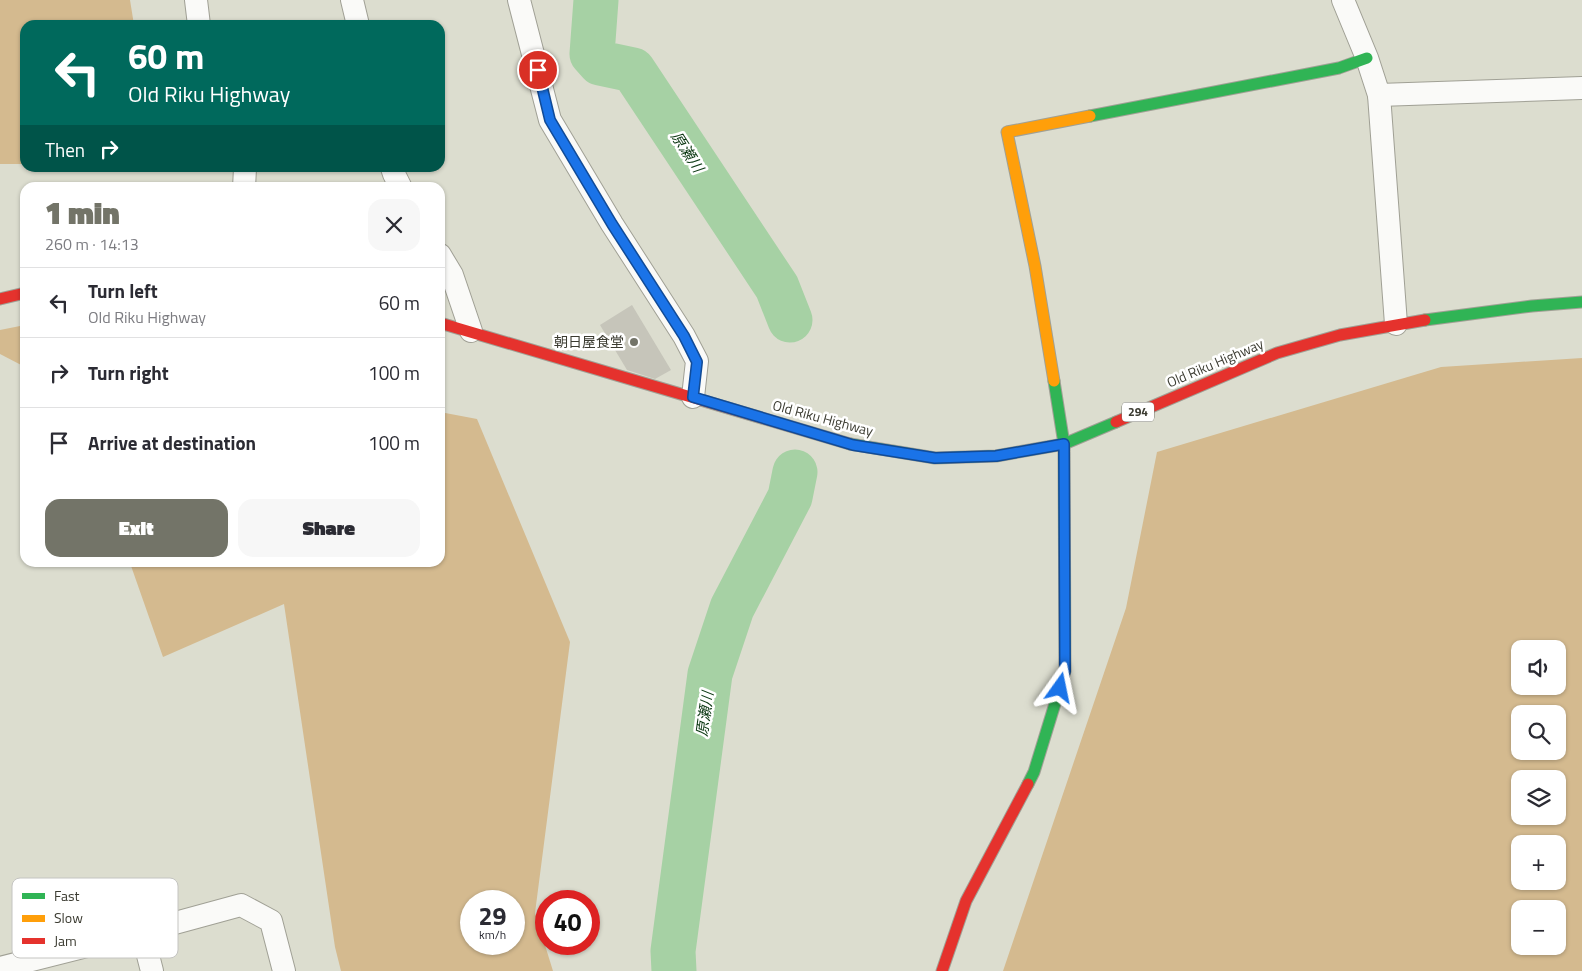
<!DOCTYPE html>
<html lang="en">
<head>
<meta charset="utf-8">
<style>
  body { margin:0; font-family:"Titillium Web","Noto Sans JP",sans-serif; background:#f7f7f7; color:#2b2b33; height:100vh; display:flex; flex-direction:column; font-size:19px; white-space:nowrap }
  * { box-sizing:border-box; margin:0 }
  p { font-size:16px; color:#7c7c81 }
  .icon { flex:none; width:28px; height:28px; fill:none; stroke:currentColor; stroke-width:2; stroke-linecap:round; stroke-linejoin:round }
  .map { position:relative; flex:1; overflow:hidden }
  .details { position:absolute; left:20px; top:182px; width:425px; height:385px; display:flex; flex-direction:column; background:#fff; border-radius:15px; box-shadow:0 1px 4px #0004 }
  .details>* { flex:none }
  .top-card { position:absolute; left:20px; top:20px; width:425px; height:152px; border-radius:15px; box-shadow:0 1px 4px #0004; background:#00695c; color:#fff; overflow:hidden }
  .tools { position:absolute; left:1511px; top:640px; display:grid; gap:10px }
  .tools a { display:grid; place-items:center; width:55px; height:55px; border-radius:10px; background:#fff; box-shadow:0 1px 4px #0004; font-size:25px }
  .speed { position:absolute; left:460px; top:890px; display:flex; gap:10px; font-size:25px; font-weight:700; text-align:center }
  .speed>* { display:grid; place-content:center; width:65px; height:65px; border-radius:50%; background:#fff; box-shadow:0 1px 4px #0004; line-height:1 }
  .speed small { font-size:12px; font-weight:400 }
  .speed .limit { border:8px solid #d22; background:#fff; color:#111 }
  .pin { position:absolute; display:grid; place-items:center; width:42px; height:42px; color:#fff; margin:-21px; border:2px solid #fff; border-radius:50%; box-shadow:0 1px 5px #0007 }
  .me { position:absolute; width:55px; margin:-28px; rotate:12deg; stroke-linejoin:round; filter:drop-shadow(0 0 4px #0008) }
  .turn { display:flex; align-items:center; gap:18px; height:105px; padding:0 25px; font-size:22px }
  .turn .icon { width:65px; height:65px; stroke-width:2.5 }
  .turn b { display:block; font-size:35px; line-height:42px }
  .then { display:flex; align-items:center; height:48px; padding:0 25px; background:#0003; gap:10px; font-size:19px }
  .round { display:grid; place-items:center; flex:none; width:52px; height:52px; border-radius:15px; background:#f7f7f7 }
  .head { display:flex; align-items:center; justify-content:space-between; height:85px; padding:0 25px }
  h1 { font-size:30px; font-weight:800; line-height:38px; color:#737468 }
  .cta { display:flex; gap:10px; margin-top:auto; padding:10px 25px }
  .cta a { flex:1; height:58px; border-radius:15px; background:#737468; color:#fff; font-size:20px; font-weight:800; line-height:58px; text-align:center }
  .cta a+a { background:#f7f7f7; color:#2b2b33 }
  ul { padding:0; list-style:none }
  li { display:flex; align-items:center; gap:15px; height:70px; padding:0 25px; border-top:1px solid #e1e1e2 }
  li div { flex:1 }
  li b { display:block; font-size:19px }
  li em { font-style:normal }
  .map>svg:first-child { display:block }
</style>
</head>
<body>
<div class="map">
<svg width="1582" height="971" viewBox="0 0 1582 971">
  <rect width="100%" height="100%" fill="#dcddcf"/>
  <!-- forest -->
  <g fill="#d4ba8f" fill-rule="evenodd">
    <polygon points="0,0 130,0 134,25 25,25 25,164 0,164"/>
    <polygon points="25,325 25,367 0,354 0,330"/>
    <path d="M 1582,358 L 1582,971 L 1003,971 L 1126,608 L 1157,452 L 1441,367 ZM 1520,649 L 1558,649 L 1558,686 L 1520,686 ZM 1520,714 L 1558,714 L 1558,751 L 1520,751 ZM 1520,779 L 1558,779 L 1558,816 L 1520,816 ZM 1520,844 L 1558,844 L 1558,881 L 1520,881 ZM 1520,909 L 1558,909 L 1558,946 L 1520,946 Z"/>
    <path d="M 440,412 L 477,419 L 570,642 L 535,913 L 553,971 L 341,971 L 335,947 L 284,604 L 163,657 L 130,563 L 440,562 ZM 471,901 L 514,901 L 514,944 L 471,944 Z"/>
  </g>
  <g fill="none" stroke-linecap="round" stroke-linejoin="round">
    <!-- river -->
    <g stroke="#a6d1a4" stroke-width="45">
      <polyline points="596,0 592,54 600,63 633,70 777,287 790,320"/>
      <polyline points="674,971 673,951 710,674 732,608 790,497 795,472"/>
    </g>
  </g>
  <!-- building -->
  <polygon fill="#c6c5ba" points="632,305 671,370 655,379 627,370 600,325"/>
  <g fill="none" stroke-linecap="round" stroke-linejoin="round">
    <defs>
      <g id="street">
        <polyline points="196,0 199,25"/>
        <polyline points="352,0 358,25"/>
        <polyline points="519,0 550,120 612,224 684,336 697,361 693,397"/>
        <polyline points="1343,0 1367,58 1379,95 1396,324"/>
        <polyline points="1379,95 1582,88"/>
        <polyline points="392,168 394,174 401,188"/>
        <polyline points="244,188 245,168"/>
        <polyline points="440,255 452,275 471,331"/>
        <polyline points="142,932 241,905 271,921 284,971"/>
        <polyline points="0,968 142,932 152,971"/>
      </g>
      <g id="fast">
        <polyline points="1090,116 1339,68 1367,58"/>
        <polyline points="1425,320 1532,306 1582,302"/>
        <polyline points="850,444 935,458 996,456 1064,444 1116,422"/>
        <polyline points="1028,784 1034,772 1065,671 1064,444 1054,381"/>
      </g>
      <polyline id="slow" points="1054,381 1035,266 1007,132 1090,116"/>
      <g id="jam">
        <polyline points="0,299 25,293"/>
        <polyline points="440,323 850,444"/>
        <polyline points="1116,422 1277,353 1340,335 1425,320"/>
        <polyline points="942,971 966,901 1028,784"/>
      </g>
    </defs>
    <!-- street casing -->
    <use href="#street" stroke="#a0a095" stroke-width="24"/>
    <!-- fast casing -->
    <use href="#fast" stroke="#a0a095" stroke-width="13"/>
    <!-- slow casing -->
    <use href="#slow" stroke="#a0a095" stroke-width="13"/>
    <!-- jam casing -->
    <use href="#jam" stroke="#a0a095" stroke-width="13"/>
    <!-- street -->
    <use href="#street" stroke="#fafaf8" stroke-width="22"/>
    <!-- fast -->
    <use href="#fast" stroke="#30b455" stroke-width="11"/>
    <!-- slow -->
    <use href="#slow" stroke="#ff9f0a" stroke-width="11"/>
    <!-- jam -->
    <use href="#jam" stroke="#e5322d" stroke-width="11"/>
  </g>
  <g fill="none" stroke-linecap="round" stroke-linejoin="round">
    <defs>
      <polyline id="route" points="538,70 550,120 612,224 684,336 697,362 693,397 853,445 935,458 996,456 1064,444 1065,671 1060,688"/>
    </defs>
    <!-- route casing -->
    <use href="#route" stroke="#114b97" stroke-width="12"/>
    <!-- route -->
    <use href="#route" stroke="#1a73e8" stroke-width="9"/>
  </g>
  <!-- markers -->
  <circle fill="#737468" stroke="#fff" stroke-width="2" cx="634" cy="342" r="5"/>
  <g text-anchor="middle" stroke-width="5" stroke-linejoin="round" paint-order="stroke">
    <!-- shield labels -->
    <rect fill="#fff" stroke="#76766f" stroke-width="1" x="1122" y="402.5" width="32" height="19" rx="4"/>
    <g font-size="12" font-weight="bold" fill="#3b3b31">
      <text x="1138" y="416">294</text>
    </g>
    <!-- poi labels -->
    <g font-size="14" fill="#3b3b31" stroke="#fff" text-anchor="end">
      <text x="624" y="347">朝日屋食堂</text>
    </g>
    <!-- street labels -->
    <g font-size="14" fill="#3b3b31" stroke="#fff">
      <text transform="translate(1215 363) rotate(-23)" y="5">Old Riku Highway</text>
      <text transform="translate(823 418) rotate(15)" y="5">Old Riku Highway</text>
    </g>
    <!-- water labels -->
    <g font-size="15" font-style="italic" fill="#093610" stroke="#fff">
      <text transform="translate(687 152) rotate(57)" y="5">原瀬川</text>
      <text transform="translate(705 714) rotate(-82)" y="5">原瀬川</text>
    </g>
  </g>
  <!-- legend -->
  <rect x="12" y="878" width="166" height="80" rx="8" fill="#fff" stroke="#c4c4c1" stroke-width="1"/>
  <rect x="22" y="893" width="23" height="6" fill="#30b455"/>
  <rect x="22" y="915" width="23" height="7" fill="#ff9f0a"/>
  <rect x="22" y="938" width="23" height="6" fill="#e5322d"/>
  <g font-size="14" fill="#3b3b31">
    <text x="54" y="901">Fast</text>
    <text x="54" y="923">Slow</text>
    <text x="54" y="946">Jam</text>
  </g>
</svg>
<div class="tools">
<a><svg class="icon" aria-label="sound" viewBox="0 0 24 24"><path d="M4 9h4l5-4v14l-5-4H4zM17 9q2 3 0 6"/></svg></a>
<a><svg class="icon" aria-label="search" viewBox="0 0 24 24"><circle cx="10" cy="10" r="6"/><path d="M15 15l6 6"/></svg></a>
<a><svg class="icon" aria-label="layers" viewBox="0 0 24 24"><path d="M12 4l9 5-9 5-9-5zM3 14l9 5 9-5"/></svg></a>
<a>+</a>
<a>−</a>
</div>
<div class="speed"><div>29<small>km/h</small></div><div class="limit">40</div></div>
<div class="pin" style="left:538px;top:70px;background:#d93025"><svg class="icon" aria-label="arrive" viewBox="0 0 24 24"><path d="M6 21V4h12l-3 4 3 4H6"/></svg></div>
<svg class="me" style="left:1060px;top:688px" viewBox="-20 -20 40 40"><path d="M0-17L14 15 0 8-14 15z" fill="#1a73e8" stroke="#fff" stroke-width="4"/></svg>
<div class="top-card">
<div class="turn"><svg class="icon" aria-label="left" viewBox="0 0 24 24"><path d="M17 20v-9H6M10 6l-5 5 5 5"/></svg><div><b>60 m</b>Old Riku Highway</div></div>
<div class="then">Then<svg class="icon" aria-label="right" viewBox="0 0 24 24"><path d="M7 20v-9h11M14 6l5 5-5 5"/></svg></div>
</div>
<section class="details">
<div class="head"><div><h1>1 min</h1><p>260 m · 14:13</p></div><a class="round"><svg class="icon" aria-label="close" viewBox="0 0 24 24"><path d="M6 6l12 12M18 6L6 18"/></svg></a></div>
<ul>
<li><svg class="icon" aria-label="left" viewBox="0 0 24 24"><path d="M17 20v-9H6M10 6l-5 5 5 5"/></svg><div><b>Turn left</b><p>Old Riku Highway</p></div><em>60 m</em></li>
<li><svg class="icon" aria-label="right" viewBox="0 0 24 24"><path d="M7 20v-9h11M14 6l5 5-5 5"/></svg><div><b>Turn right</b></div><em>100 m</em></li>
<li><svg class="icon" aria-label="arrive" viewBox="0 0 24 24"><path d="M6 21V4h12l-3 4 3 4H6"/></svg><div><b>Arrive at destination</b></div><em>100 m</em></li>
</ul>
<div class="cta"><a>Exit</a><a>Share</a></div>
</section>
</div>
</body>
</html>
